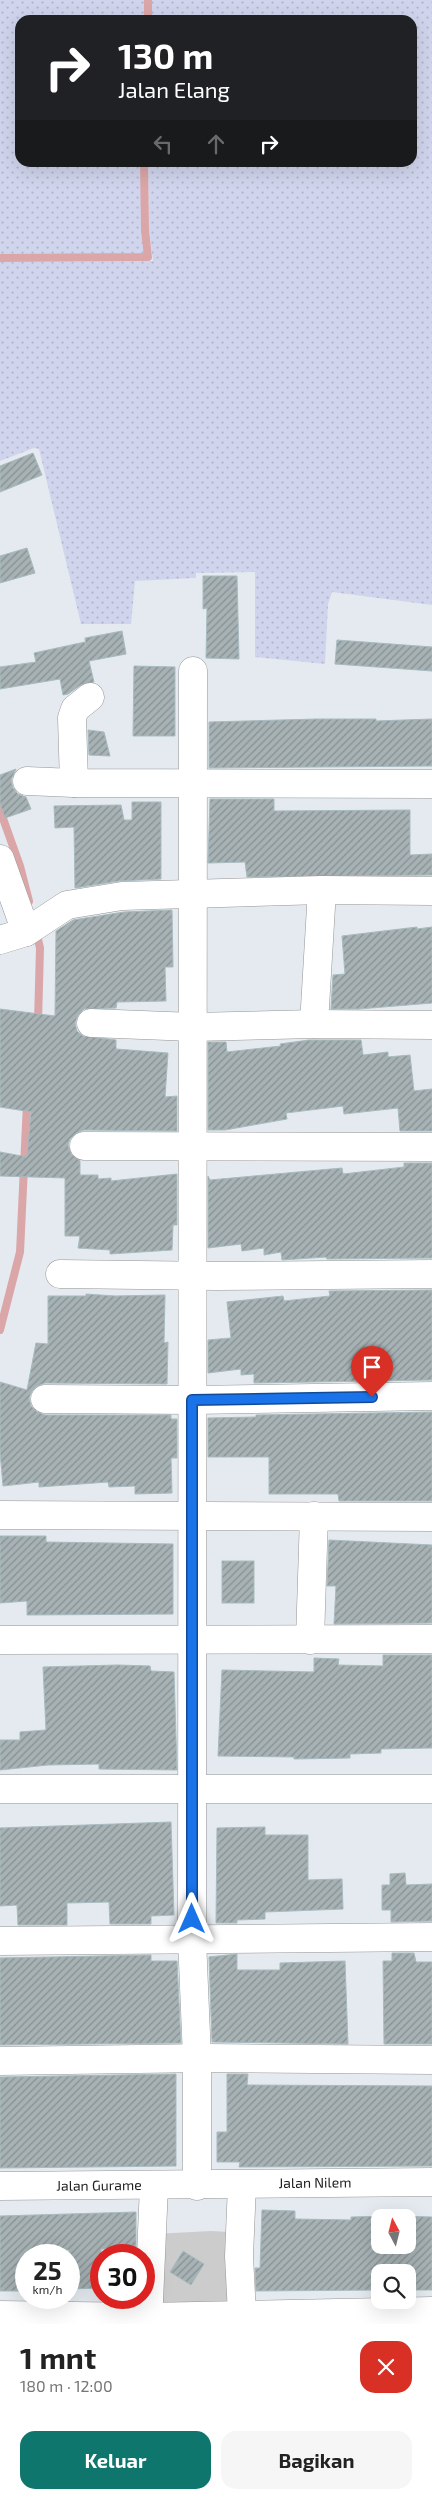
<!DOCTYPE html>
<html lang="id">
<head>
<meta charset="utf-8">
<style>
  body { margin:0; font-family:"Exo 2",sans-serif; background:#f6f6f6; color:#222; height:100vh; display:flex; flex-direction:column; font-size:19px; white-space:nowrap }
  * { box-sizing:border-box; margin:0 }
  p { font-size:16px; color:#767676 }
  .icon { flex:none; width:28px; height:28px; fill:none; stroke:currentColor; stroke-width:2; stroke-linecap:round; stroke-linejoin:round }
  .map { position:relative; height:2324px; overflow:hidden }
  .side { display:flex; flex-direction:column; background:#fff; flex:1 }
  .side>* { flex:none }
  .banner { position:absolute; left:15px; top:15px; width:402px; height:152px; border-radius:15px; box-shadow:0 5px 20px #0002; background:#202124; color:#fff; overflow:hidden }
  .needle { width:32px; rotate:353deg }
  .tools { position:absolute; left:371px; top:2209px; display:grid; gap:10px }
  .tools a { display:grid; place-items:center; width:45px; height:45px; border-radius:10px; background:#fff; box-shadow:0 5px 20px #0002; font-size:25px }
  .speed { position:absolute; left:15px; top:2244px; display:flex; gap:10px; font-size:25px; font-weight:700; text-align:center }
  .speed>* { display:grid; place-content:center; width:65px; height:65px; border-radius:50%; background:#fff; box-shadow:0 5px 20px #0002; line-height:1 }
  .speed small { font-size:12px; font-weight:400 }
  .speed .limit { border:8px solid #d22; background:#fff; color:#111 }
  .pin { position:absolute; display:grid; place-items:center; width:42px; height:42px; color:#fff; margin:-51px -21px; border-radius:50% 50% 50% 0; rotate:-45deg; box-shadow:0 0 5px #0007 }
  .pin .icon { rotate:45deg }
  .me { position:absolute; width:55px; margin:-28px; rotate:0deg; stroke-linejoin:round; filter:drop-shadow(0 0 4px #0008) }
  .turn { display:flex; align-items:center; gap:18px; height:105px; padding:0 20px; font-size:22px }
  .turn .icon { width:65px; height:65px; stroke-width:2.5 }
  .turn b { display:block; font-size:35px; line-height:42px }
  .lanes { display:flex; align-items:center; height:48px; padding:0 20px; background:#0003; justify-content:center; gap:25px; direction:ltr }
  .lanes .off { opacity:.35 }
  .round { display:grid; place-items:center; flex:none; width:52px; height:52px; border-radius:15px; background:#f6f6f6 }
  .head { display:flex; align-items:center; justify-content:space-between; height:85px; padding:0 20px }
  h1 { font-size:30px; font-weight:700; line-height:38px }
  .primary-button { display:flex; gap:10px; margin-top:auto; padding:10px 20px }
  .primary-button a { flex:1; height:58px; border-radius:15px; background:#0f766e; color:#fff; font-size:20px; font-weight:700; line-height:58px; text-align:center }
  .primary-button a+a { background:#f6f6f6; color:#222 }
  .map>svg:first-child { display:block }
</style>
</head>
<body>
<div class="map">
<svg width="432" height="2324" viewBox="0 0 432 2324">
  <defs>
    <pattern id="farmland-dots" width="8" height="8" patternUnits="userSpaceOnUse" patternTransform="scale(1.25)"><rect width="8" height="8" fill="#d0d5ed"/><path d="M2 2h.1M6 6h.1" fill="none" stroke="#b2b6cb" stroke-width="1.8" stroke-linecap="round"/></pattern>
    <pattern id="building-hatch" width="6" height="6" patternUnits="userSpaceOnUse" patternTransform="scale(1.25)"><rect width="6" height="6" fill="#a7b2b4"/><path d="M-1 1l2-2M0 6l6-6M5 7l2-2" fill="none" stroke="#879092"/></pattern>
  </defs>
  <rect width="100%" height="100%" fill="#e4eaef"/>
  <!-- religious -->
  <polygon fill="#ccc" points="211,2231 229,2232 231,2304 154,2302 154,2234"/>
  <!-- farmland -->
  <g fill="url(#farmland-dots)">
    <polygon points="0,0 146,0 145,20 20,20 20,162 142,163 142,231 145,254 0,256"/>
    <polygon points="152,0 432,0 432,605 332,592 328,604 325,664 255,657 255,572 196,573 196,578 135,581 131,624 81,624 39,449 34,448 0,461 0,262 153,261 149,230 148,163 412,162 412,20 152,20"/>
  </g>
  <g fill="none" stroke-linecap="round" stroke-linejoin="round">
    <!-- stream -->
    <g stroke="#dba6a8" stroke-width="8">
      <polyline points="148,20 148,0"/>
      <polyline points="0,258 148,257 145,230 144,162"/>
      <polyline points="0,810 20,866 29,901"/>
      <polyline points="36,931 40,948 38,1022"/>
      <polyline points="0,1330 20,1252 27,1103"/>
    </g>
  </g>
  <!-- building -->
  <g fill="url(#building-hatch)" stroke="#a7bbc0" fill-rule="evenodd">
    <polygon points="33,453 42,475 0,492 0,466"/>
    <polygon points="27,548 35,573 0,583 0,556"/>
    <polygon points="203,576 237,576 239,659 206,658 207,608 203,609"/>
    <polygon points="122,631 126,654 89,661 94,682 81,685 68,694 63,695 60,679 0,689 0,667 36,662 34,653 85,642 86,647 85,638"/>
    <polygon points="337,640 432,647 432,671 335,664"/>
    <polygon points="134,666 175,667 175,736 133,736"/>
    <polygon points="317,719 376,719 376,721 432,719 432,766 209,768 209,722"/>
    <polygon points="88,730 104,732 110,756 89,755"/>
    <polygon points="16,769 11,780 13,788 18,794 26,797 31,809 5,818 0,804 0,775"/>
    <polygon points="210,799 274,799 274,811 410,810 410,855 432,854 432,875 247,877 245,862 208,863"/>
    <polygon points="132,802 161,802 161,879 119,881 75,888 74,827 55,828 54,806 121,805 124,820 132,820"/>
    <polygon points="172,910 173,967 165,967 166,1001 117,1002 116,1008 84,1009 78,1015 75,1023 77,1031 83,1036 116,1040 116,1049 168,1053 165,1097 177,1096 177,1131 84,1130 76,1133 70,1139 68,1145 71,1154 80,1161 80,1175 98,1175 98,1179 111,1178 111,1181 177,1174 177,1225 173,1225 172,1250 110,1254 110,1250 78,1248 80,1236 65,1236 65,1178 0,1176 0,1152 27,1157 31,1112 0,1107 0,1009 55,1016 56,931 73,920 124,912"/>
    <polygon points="417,927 417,929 432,927 432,1003 359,1009 331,1009 333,975 345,974 342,936"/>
    <polygon points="309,1040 361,1040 363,1055 388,1052 388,1057 410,1055 414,1091 432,1089 432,1131 400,1131 398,1108 344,1114 343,1106 286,1113 287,1119 225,1130 208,1130 208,1042 226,1042 227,1052 281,1046 280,1044"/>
    <polygon points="404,1163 432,1163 432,1258 327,1259 326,1257 282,1260 281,1252 264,1255 264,1248 242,1251 241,1244 208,1248 208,1176 210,1180 342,1168 343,1174 404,1167"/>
    <polygon points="432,1290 432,1380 254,1383 254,1374 241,1375 241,1369 208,1373 208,1340 231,1338 227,1302 283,1296 284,1301 330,1296 329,1291"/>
    <polygon points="86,1294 115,1296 165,1295 164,1343 168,1342 167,1384 45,1383 37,1386 32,1391 29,1398 31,1406 37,1412 45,1415 171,1415 171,1419 177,1419 177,1458 171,1458 172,1493 135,1494 135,1486 109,1487 108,1482 39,1487 39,1482 3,1486 0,1452 0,1382 27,1390 36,1343 48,1344 48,1296 86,1296"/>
    <polygon points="432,1412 432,1501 339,1501 338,1494 269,1494 269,1457 208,1457 208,1418 256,1417 256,1415"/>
    <polygon points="0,1536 46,1536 46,1542 173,1544 173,1614 27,1615 27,1601 0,1603"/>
    <polygon points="329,1540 432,1545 432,1623 334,1624 336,1586 327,1586"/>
    <rect x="222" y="1561" width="32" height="42"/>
    <polygon points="383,1655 432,1655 432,1748 381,1749 381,1753 350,1754 350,1758 294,1759 294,1757 218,1756 222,1670 314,1672 314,1658 339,1659 338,1665 383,1666"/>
    <polygon points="118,1665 150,1666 151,1671 174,1672 177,1770 99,1769 99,1764 48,1765 0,1770 0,1740 20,1740 20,1732 46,1730 43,1667"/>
    <polygon points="171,1822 174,1915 151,1916 151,1924 110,1924 109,1902 67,1903 67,1925 18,1925 17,1905 0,1906 0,1828"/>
    <polygon points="265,1827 265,1835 308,1835 308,1880 342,1879 343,1909 265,1912 265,1919 237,1920 237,1923 216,1923 217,1828"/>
    <polygon points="405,1873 406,1885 432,1884 432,1921 391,1922 391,1910 382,1910 382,1885 390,1885 390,1874"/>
    <polygon points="392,1953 414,1953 416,1962 432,1962 432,2044 384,2044 383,1961 392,1961"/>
    <polygon points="237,1954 237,1970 280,1970 280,1963 345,1961 348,2044 212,2042 209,1957"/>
    <polygon points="151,1955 151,1961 177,1961 181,2043 0,2045 0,1958"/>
    <polygon points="176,2074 176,2166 0,2168 0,2077"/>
    <polygon points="227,2074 248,2074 247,2085 432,2086 432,2166 239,2167 240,2162 217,2162 217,2132 227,2132"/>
    <path d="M 262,2210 L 295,2211 L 295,2219 L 351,2220 L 351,2217 L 394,2216 L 432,2217 L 432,2290 L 408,2290 L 408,2272 L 380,2272 L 380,2290 L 256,2291 L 255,2268 L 260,2268 ZM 380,2218 L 408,2218 L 408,2245 L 380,2245 Z"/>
    <polygon points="136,2212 136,2248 101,2249 101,2288 69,2289 69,2250 26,2251 26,2291 0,2291 0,2216"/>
    <polygon points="183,2251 204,2264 191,2285 170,2272"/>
  </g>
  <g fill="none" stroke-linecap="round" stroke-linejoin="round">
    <defs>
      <g id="street">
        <polyline points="193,671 192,1939 197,2058 197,2186"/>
        <polyline points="90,697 75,709 72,718 74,783 432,784"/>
        <polyline points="27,781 74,783"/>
        <polyline points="0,859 26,932"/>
        <polyline points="0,940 26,932 67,905 122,896 322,890 432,891"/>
        <polyline points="91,1023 193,1027 314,1024 432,1025"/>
        <polyline points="314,1024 322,890"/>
        <polyline points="84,1146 432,1147"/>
        <polyline points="60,1274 217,1276 432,1274"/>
        <polyline points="45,1399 192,1400 432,1396"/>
        <polyline points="0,1515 432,1517"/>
        <polyline points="0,1640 432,1639"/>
        <polyline points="310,1640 314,1516"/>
        <polyline points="0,1789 432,1789"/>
        <polyline points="0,1941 432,1937"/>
        <polyline points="0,2061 207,2058 432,2060"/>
        <path id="s1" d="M 0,2186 C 144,2186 288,2182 432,2182"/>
        <polyline points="242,2314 239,2256 242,2185"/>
        <polyline points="0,2315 148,2317 432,2311"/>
        <polyline points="148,2324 154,2186"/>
      </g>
    </defs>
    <!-- street casing -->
    <use href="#street" stroke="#959595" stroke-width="29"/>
    <!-- street -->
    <use href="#street" stroke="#fff" stroke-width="28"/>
  </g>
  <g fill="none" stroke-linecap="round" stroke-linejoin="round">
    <defs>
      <polyline id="route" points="192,1919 192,1400 372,1397"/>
    </defs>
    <!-- route casing -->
    <use href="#route" stroke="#114b97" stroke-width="12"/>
    <!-- route -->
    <use href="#route" stroke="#1a73e8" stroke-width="9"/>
  </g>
  <g text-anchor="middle" stroke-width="4" stroke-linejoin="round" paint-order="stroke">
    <!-- street labels -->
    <g font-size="14" fill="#1e1e1e" stroke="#fff">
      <text dy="5" stroke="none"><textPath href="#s1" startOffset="315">Jalan Nilem</textPath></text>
      <text dy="5" stroke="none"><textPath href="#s1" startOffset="99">Jalan Gurame</textPath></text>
    </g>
  </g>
</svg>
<div class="tools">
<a><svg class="needle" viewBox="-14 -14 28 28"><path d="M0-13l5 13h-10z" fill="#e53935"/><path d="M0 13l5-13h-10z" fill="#767676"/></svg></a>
<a><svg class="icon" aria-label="search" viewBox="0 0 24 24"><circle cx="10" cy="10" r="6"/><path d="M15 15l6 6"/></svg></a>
</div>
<div class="speed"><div>25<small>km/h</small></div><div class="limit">30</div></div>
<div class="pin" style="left:372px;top:1397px;background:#d93025"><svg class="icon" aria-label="arrive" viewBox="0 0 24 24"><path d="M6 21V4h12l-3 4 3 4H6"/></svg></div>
<svg class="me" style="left:192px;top:1919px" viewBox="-20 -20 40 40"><path d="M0-17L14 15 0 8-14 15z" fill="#1a73e8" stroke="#fff" stroke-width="4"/></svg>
<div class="banner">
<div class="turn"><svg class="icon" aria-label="right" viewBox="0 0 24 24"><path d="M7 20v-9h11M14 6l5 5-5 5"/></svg><div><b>130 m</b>Jalan Elang</div></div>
<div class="lanes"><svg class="icon off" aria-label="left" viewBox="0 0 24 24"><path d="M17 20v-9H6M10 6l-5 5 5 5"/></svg><svg class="icon off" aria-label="ahead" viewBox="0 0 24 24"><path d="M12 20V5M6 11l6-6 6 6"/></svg><svg class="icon" aria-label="right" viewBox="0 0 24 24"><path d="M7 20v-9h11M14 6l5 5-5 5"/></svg></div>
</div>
</div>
<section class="side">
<div class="head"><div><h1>1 mnt</h1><p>180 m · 12:00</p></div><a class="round" style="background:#d93025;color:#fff"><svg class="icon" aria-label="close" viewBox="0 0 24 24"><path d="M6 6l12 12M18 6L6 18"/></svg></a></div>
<div class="primary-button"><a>Keluar</a><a>Bagikan</a></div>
</section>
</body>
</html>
